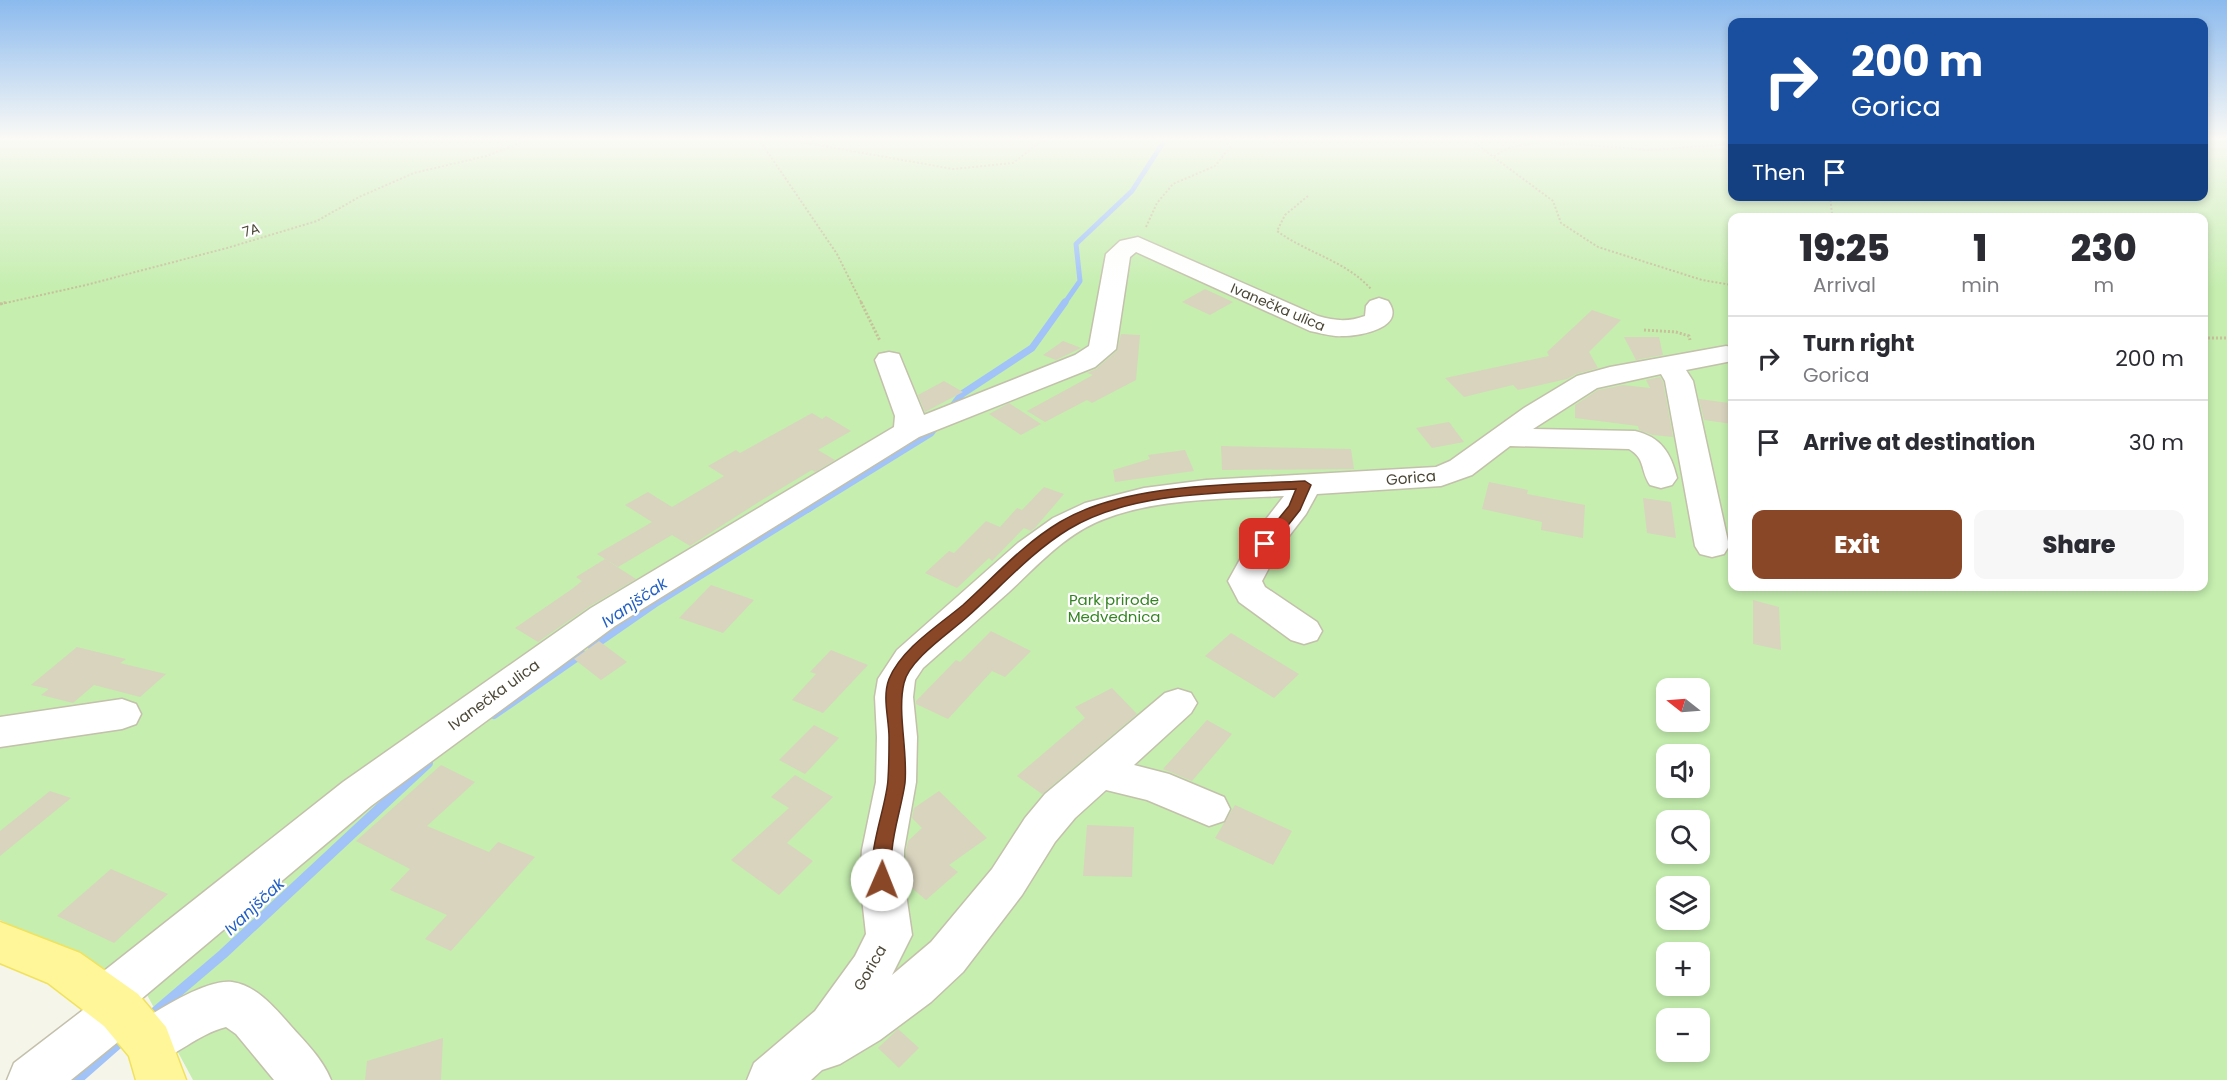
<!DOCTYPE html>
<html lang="en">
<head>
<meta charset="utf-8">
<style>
  body { margin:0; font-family:Poppins,sans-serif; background:#f7f7f7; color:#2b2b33; height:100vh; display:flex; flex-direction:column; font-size:22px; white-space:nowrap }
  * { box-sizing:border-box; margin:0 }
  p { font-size:20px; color:#7c7c81 }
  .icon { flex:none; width:33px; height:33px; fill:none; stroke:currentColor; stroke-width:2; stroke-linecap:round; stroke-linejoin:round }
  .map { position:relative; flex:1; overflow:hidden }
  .panel { position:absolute; left:1728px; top:213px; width:480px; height:378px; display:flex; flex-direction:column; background:#fff; border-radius:12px; box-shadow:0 3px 9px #0003 }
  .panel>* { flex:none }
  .guide { position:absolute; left:1728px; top:18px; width:480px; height:183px; border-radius:12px; box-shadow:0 3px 9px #0003; background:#1a4fa0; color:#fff; overflow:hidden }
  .needle { width:39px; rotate:287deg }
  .tools { position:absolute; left:1656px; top:678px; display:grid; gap:12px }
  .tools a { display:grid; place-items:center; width:54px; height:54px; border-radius:12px; background:#fff; box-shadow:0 3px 9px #0003; font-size:30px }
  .pin { position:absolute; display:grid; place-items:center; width:51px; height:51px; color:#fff; margin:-26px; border-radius:12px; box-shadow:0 3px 9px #0006 }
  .me { position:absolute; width:66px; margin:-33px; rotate:1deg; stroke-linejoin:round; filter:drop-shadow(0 0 4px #0008) }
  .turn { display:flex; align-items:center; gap:21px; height:126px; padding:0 24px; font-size:27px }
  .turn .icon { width:78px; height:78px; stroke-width:2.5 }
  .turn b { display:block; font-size:42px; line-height:51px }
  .then { display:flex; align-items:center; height:57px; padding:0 24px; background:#0003; gap:12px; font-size:22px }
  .eta { display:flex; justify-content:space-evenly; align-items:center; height:102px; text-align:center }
  .eta b { font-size:36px; font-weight:800; line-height:42px }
  .action { display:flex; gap:12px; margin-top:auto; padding:12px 24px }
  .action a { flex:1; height:69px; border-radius:12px; background:#8a4727; color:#fff; font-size:24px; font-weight:800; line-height:69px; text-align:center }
  .action a+a { background:#f7f7f7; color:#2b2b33 }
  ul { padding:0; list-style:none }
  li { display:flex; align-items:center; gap:18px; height:84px; padding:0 24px; border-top:2px solid #e1e1e2 }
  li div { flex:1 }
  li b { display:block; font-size:22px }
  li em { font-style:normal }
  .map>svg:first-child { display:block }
</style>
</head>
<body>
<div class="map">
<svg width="2227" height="1080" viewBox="0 0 2227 1080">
  <rect width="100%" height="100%" fill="#f6f5ea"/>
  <!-- green -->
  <path fill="#c5eeaf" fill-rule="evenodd" d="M 0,138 L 1732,138 L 1732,196 L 2204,196 L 2204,138 L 2227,138 L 2227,1080 L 193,1080 L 146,993 L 0,920 ZM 1732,218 L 2204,218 L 2204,586 L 1732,586 ZM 1666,688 L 1700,688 L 1700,722 L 1666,722 ZM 1666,754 L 1700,754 L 1700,788 L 1666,788 ZM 1666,820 L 1700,820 L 1700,854 L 1666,854 ZM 1666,886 L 1700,886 L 1700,920 L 1666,920 ZM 1666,952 L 1700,952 L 1700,986 L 1666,986 ZM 1666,1018 L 1700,1018 L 1700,1052 L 1666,1052 Z"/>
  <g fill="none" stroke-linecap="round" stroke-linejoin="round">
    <!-- stream-far3 -->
    <polyline stroke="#a1c3f8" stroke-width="5" points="1064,304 1080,281 1076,244 1132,191 1166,138"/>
    <!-- stream-far2 -->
    <g stroke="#a1c3f8" stroke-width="7">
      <polyline points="949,411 962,394 1032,348 1065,302"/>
      <polyline points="808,509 931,433 937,425"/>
    </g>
    <!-- stream-far1 -->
    <g stroke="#a1c3f8" stroke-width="8">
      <polyline points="592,647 657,602 810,507"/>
      <polyline points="494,715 582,654"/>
    </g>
    <!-- stream -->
    <g stroke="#a1c3f8" stroke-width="10">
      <polyline points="149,1017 223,954 428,763"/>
      <polyline points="77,1080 126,1037"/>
    </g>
  </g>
  <!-- building -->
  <g fill="#d9d4be">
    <polygon points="1205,289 1233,302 1210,315 1182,302"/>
    <polygon points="1592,310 1621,320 1589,352 1598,368 1576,374 1567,379 1518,390 1513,385 1464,397 1445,378 1549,356 1547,352"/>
    <polygon points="1121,334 1140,335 1136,380 1092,403 1087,400 1045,422 1027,411 1093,375 1087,373 1096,369 1117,351"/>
    <polygon points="1624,337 1659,337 1663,355 1636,360"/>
    <polygon points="1063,341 1081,348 1056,360 1043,355"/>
    <polygon points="1660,377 1663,382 1673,437 1653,435 1639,430 1638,426 1575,418 1575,405 1598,390 1623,385 1650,388 1646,380"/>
    <polygon points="944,381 963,392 925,412 918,395"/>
    <polygon points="1699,399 1729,403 1732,424 1704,420"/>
    <polygon points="1009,403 1041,424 1021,435 989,414"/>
    <polygon points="812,413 822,419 826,416 851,431 818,450 835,460 815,472 812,470 762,500 690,546 672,535 618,567 597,554 652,522 625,505 648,492 672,507 724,476 708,466 736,450 740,453"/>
    <polygon points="1449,422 1464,442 1432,448 1416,428"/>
    <polygon points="1221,446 1351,449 1354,469 1222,470"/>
    <polygon points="1185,450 1194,471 1115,482 1113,470 1150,459 1148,455"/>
    <polygon points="1489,482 1528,490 1527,494 1585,505 1583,538 1541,530 1542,522 1482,509"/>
    <polygon points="1044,487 1064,494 1035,528 1031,531 1024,528 992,561 989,558 957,588 925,573 949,551 954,553 986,521 1000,527 1017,508 1022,510"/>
    <polygon points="1643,498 1671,502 1676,538 1647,533"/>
    <polygon points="605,559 636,579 590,606 538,642 515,628 572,589 582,581 576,577"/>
    <polygon points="711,585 754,600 723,633 679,618"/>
    <polygon points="1753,600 1779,607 1781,650 1753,644"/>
    <polygon points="991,631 1031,651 1005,677 992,671 948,719 916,704 916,701 956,660 960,662"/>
    <polygon points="1231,633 1299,674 1274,698 1205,656"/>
    <polygon points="599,641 627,662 601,680 574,659"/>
    <polygon points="77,647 126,659 120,663 166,674 140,697 94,685 73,703 41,695 49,689 31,685"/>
    <polygon points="831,650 868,665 823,713 792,700 816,674 810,672"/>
    <polygon points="1112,688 1137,714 1042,794 1017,776 1085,718 1075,707"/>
    <polygon points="1207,720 1232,734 1192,781 1163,769"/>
    <polygon points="814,725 839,738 805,774 779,760"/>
    <polygon points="441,765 475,782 427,826 489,852 498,842 535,857 451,951 425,939 447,915 390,890 410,869 356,841"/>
    <polygon points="795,775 833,797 787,843 813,861 779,895 731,860 789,808 771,797"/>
    <polygon points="50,791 71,798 0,856 0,831"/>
    <polygon points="939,791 987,838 949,865 958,872 926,900 907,884 906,850 908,841 922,828 912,818 914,808"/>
    <polygon points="1235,805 1292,831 1273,865 1215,838"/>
    <polygon points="1087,825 1134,827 1132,877 1083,876"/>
    <polygon points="111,869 168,894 114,943 57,916"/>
    <polygon points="898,1029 919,1048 899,1068 878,1048"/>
    <polygon points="443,1038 441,1080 365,1080 367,1061"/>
  </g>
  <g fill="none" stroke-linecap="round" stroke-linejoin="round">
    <defs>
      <g id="minor">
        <path d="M 1138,237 L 1318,316 C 1335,321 1349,322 1365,316 L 1366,306 L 1370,301 L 1379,298 L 1388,301 C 1407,327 1362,336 1343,336 C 1332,337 1321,333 1310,331 L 1136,252 L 1130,257 L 1116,349 L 1095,367 L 919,437 L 615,626 L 371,806 L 140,1000 L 145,1010 L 139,1022 C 161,1009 206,979 232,982 C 256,985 275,1008 290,1025 C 306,1043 322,1058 331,1080 L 274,1080 L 236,1034 L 226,1027 C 198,1034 176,1056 149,1066 L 132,1059 L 125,1043 L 129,1033 L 71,1080 L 7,1080 L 14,1063 L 87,1007 L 83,998 L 90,982 L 343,782 L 591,608 L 894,427 L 895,416 L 875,360 L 879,354 L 889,352 L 899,354 L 924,415 L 1075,355 L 1089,346 L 1106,254 L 1120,241 Z"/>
        <path d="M 1726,346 L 1732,347 L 1732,361 L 1686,370 L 1693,381 L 1729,546 L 1724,554 L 1712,557 L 1700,554 L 1695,546 L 1665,381 L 1661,374 L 1597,388 L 1533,429 L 1635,431 C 1661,437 1671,453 1677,478 L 1672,485 L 1661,488 L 1650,485 C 1640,470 1646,459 1629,449 L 1510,446 L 1472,475 L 1441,486 L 1317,494 L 1306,514 L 1279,549 L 1262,581 L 1265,587 L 1317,622 L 1322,631 L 1317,640 L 1304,644 L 1291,640 L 1239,602 L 1228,581 L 1253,536 L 1284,496 C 1228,499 1160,498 1107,518 C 1067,532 1039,564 1009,592 C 980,618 951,643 923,668 L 915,680 L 913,697 L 917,737 L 916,782 L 904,850 L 904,880 L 912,935 L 892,975 L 931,942 L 992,869 L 1025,818 L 1045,794 L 1165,693 L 1178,689 L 1191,693 L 1197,703 L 1191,713 L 1134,765 L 1169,774 L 1224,797 L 1230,809 L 1224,821 L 1209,826 L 1147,800 L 1106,790 L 1075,818 L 1055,842 L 1022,895 L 963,972 L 931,1002 L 880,1040 L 840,1064 L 822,1070 L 811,1080 L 747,1080 L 754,1063 L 815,1011 L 855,956 L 866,934 L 860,880 L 862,850 L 876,782 L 877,737 L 875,697 L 878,679 L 897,650 L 1018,543 L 1053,518 L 1085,503 L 1144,488 L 1206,480 L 1436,467 L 1450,461 L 1524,408 L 1577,376 L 1610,367 Z"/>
        <polygon points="122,699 136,704 141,714 136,724 122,729 0,747 0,717"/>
      </g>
      <polygon id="major" points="0,922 80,953 138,994 166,1027 186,1080 136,1080 129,1056 104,1026 48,983 0,963"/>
    </defs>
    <!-- minor casing -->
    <use href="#minor" stroke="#c3c0ab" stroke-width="3"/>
    <!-- major casing -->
    <use href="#major" stroke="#f1e25e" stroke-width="3"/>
    <!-- path-far1 -->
    <g stroke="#c7c09b" stroke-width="2" stroke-dasharray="2 2" stroke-linecap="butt">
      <polyline points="758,138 837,254 862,304"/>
      <polyline points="779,138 953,169 1013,163 1045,138"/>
      <polyline points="1468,138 1553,201 1561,223 1598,247 1702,280 1732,285"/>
      <polyline points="1547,142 1649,150 1732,144"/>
      <polyline points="1494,156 1508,148 1559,138"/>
      <path d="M 1308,196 L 1285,215 L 1277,231 C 1307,253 1346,261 1371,289"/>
      <polyline points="1830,196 1832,213 1839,218"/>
      <polyline points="1146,227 1157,203 1173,184 1215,166 1230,147 1222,138"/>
      <polyline points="1,304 86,285 227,248 317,221 359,197 414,173 486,156 533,138"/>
    </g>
    <!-- path -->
    <g stroke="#c7c09b" stroke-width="3" stroke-dasharray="2 2" stroke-linecap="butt">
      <polyline points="861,302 880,341"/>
      <polyline points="0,304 7,302"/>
      <polyline points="1644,330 1676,332 1689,336 1690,340"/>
      <polyline points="2204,338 2227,338"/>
    </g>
    <!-- minor -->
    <use href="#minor" fill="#fff" fill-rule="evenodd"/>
    <!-- major -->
    <use href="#major" fill="#fff69a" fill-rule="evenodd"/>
  </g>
  <!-- sky -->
  <linearGradient id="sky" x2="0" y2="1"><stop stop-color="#8bbaee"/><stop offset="0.48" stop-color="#fbfaf6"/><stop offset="1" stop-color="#fbfaf6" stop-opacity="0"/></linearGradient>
  <rect width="2227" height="289" fill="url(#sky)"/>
  <!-- route -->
  <path fill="#8a4727" stroke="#5a2e19" stroke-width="1.5" d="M 1305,481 L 1311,485 L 1300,510 L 1270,548 L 1265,549 L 1258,544 L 1289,506 L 1296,489 C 1225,493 1132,491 1069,529 C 1031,552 1000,588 966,618 C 948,634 909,660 904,683 C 897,712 908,751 905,783 C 902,805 894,827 892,850 C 890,862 894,875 888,886 L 882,888 L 876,886 C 863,860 887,807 888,779 C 889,765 889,751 889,737 C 889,719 882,697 889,679 C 902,648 938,626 963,605 C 994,577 1023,544 1060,522 C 1125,483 1230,485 1305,481 Z"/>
  <g text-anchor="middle" stroke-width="4.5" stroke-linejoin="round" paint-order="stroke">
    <!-- far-street labels -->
    <g font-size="14" fill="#4c4837" stroke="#fff">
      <text transform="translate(251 230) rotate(-17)" y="5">7A</text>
      <text transform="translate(1278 307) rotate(23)" y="5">Ivanečka ulica</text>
    </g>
    <!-- street labels -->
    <g font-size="15" fill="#4c4837" stroke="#fff">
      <text transform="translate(1411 478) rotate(-5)" y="5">Gorica</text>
      <text transform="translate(494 695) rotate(-36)" y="5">Ivanečka ulica</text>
      <text transform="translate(870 968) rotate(-60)" y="5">Gorica</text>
    </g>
    <!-- park labels -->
    <g font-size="15" fill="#348522" stroke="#fff">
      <text x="1114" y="605">Park prirode<tspan x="1114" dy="17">Medvednica</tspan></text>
    </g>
    <!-- water labels -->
    <g font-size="16" font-style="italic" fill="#2360c5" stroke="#fff">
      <text transform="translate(634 602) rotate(-34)" y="6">Ivanjščak</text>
      <text transform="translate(254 906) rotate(-43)" y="6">Ivanjščak</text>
    </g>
  </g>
</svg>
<div class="tools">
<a><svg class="needle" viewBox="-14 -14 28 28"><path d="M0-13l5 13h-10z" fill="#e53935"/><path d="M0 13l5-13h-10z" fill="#7c7c81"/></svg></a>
<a><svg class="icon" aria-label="sound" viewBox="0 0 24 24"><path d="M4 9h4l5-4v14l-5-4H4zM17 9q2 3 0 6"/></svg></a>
<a><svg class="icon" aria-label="search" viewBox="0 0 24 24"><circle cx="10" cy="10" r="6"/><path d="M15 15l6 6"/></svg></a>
<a><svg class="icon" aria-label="layers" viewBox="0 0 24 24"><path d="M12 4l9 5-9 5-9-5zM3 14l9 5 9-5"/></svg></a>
<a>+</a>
<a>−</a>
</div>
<div class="pin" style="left:1265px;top:544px;background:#d93025"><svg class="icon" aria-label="arrive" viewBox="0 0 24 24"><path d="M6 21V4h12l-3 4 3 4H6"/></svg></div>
<svg class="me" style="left:882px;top:880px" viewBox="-20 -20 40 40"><circle r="19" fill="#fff"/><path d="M0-13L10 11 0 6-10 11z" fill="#8a4727"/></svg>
<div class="guide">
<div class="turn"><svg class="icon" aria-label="right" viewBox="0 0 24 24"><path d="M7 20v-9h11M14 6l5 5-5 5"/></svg><div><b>200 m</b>Gorica</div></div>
<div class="then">Then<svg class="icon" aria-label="arrive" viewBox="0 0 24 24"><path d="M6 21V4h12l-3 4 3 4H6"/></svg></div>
</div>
<section class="panel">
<div class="eta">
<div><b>19:25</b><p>Arrival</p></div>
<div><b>1</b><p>min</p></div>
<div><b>230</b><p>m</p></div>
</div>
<ul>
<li><svg class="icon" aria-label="right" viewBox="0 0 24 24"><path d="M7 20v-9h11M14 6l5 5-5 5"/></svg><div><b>Turn right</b><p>Gorica</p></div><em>200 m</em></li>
<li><svg class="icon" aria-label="arrive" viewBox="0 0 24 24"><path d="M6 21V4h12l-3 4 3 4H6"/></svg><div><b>Arrive at destination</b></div><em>30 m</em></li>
</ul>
<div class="action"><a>Exit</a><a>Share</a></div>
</section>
</div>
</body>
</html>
